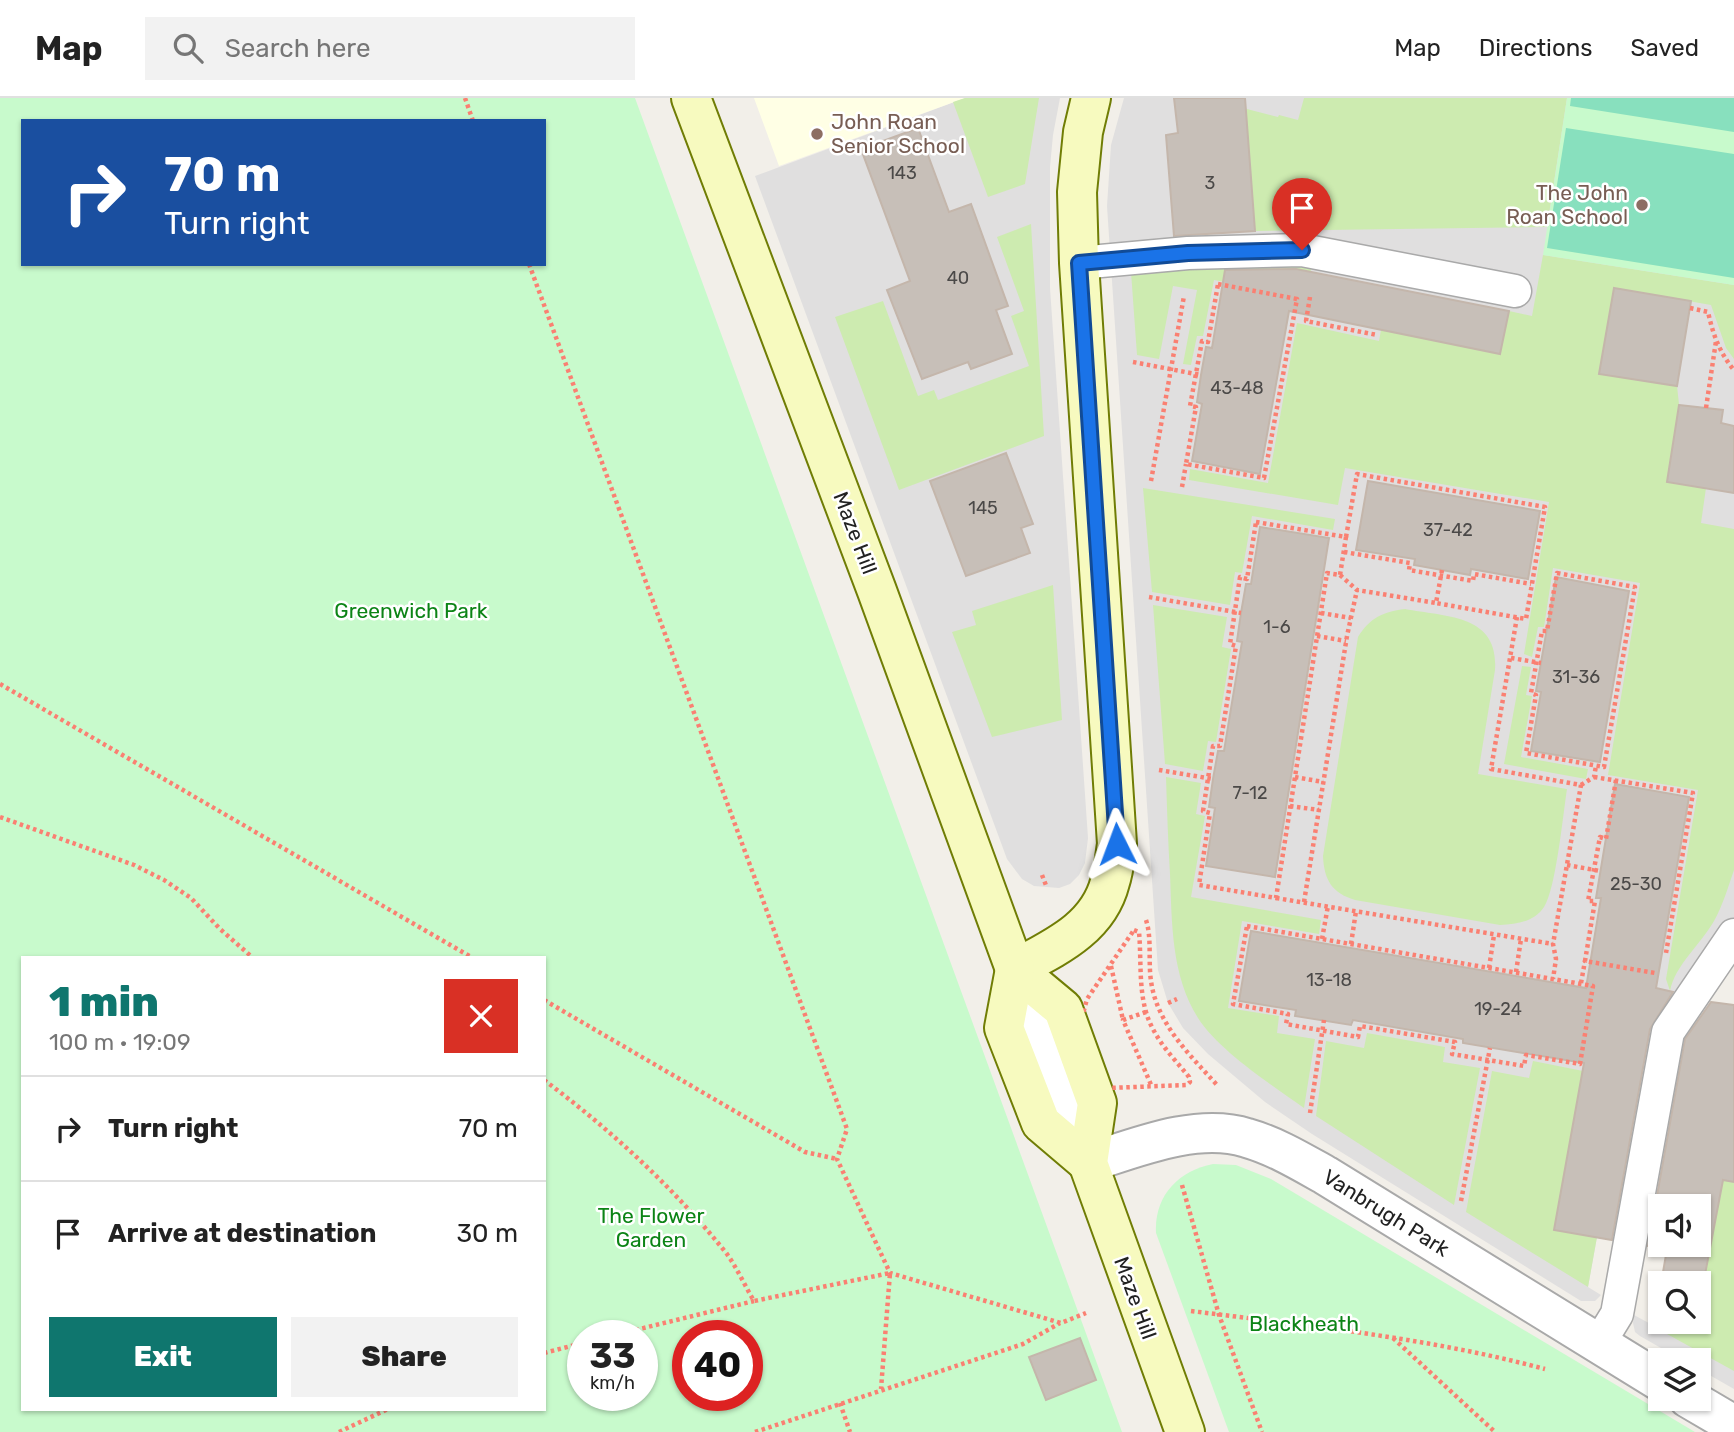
<!DOCTYPE html>
<html lang="en">
<head>
<meta charset="utf-8">
<style>
  body { margin:0; font-family:Rubik,sans-serif; background:#f2f2f2; color:#222; height:100vh; display:flex; flex-direction:column; font-size:26px; white-space:nowrap }
  * { box-sizing:border-box; margin:0 }
  p { font-size:23px; color:#767676 }
  .icon { flex:none; width:38px; height:38px; fill:none; stroke:currentColor; stroke-width:2; stroke-linecap:round; stroke-linejoin:round }
  .map { position:relative; flex:1; overflow:hidden }
  .drawer { position:absolute; left:21px; top:858px; width:525px; height:455px; display:flex; flex-direction:column; background:#fff; border-radius:0px; box-shadow:0 2px 5px #0004 }
  .drawer>* { flex:none }
  .banner { position:absolute; left:21px; top:21px; width:525px; height:147px; border-radius:0px; box-shadow:0 2px 5px #0004; background:#1a4fa0; color:#fff; overflow:hidden }
  .tools { position:absolute; left:1648px; top:1096px; display:grid; gap:14px }
  .tools a { display:grid; place-items:center; width:63px; height:63px; border-radius:0px; background:#fff; box-shadow:0 2px 5px #0004; font-size:35px }
  .speed { position:absolute; left:567px; top:1222px; display:flex; gap:14px; font-size:35px; font-weight:700; text-align:center }
  .speed>* { display:grid; place-content:center; width:91px; height:91px; border-radius:50%; background:#fff; box-shadow:0 2px 5px #0004; line-height:1 }
  .speed small { font-size:18px; font-weight:400 }
  .speed .limit { border:10px solid #d22; background:#fff; color:#111 }
  .pin { position:absolute; display:grid; place-items:center; width:60px; height:60px; color:#fff; margin:-72px -30px; border-radius:50% 50% 50% 0; rotate:-45deg; box-shadow:0 0 7px #0007 }
  .pin .icon { rotate:45deg }
  .me { position:absolute; width:77px; margin:-38px; rotate:357deg; stroke-linejoin:round; filter:drop-shadow(0 0 5px #0008) }
  .turn { display:flex; align-items:center; gap:24px; height:147px; padding:0 28px; font-size:32px }
  .turn .icon { width:91px; height:91px; stroke-width:2.5 }
  .turn b { display:block; font-size:49px; line-height:60px }
  .round { display:grid; place-items:center; flex:none; width:74px; height:74px; border-radius:0px; background:#f2f2f2 }
  .overview { display:flex; align-items:center; justify-content:space-between; height:119px; padding:0 28px }
  h1 { font-size:42px; font-weight:800; line-height:52px; color:#0f766e }
  .cta { display:flex; gap:14px; margin-top:auto; padding:14px 28px }
  .cta a { flex:1; height:80px; border-radius:0px; background:#0f766e; color:#fff; font-size:28px; font-weight:800; line-height:80px; text-align:center }
  .cta a+a { background:#f2f2f2; color:#222 }
  ul { padding:0; list-style:none }
  li { display:flex; align-items:center; gap:21px; height:105px; padding:0 28px; border-top:2px solid #e0e0e0 }
  li div { flex:1 }
  li b { display:block; font-size:26px }
  li em { font-style:normal }
  header { display:flex; align-items:center; gap:42px; box-sizing:border-box; height:98px; padding:0 35px; background:#fff; border-bottom:2px solid #e0e0e0 }
  header strong { font-size:33px }
  nav { display:flex; gap:38px; margin-inline-start:auto; font-size:24px }
  .search { width:490px; height:63px; background:#f2f2f2; display:flex; align-items:center; gap:18px; box-sizing:border-box; padding:0 24px; border-radius:0px; color:#767676; font-size:26px }
  .map>svg:first-child { display:block }
</style>
</head>
<body>
<header>
<strong>Map</strong>
<div class="search"><svg class="icon" aria-label="search" viewBox="0 0 24 24"><circle cx="10" cy="10" r="6"/><path d="M15 15l6 6"/></svg>Search here</div>
<nav><a>Map</a><a>Directions</a><a>Saved</a></nav>
</header>
<div class="map">
<svg width="1734" height="1334" viewBox="0 0 1734 1334">
  <rect width="100%" height="100%" fill="#f2efe9"/>
  <!-- residential -->
  <g fill="#e0dfdf">
    <polygon points="965,0 1060,0 1053,37 1050,69 1050,190 1088,740 1085,765 1079,777 1070,786 1059,790 1034,788 1022,781 1007,761 755,78"/>
    <polygon points="1124,0 1734,0 1734,856 1694,908 1583,973 1554,1132 1597,1139 1588,1189 1601,1197 1595,1203 1581,1203 1312,1036 1265,1004 1208,956 1183,930 1168,905 1158,872 1107,108 1111,47"/>
    <polygon points="1734,1084 1734,1291 1699,1271 1699,1262 1682,1262 1640,1238 1635,1234 1633,1225 1634,1217 1658,1230 1661,1213 1661,1223 1699,1223 1699,1192 1702,1192 1710,1150"/>
  </g>
  <!-- education -->
  <polygon fill="#ffffe5" points="754,0 965,0 779,68"/>
  <!-- grass -->
  <g fill="#cdebb0">
    <polygon points="965,0 1039,0 1025,86 988,99 953,4"/>
    <polygon points="1304,0 1567,0 1547,129 1255,133 1247,31 1243,10 1278,19 1279,17 1298,22"/>
    <polygon points="1031,126 1044,338 899,392 835,219 883,203 918,298 934,292 938,302 1029,268 1011,218 1024,213 997,139"/>
    <path d="M 1543,157 L 1734,187 L 1734,261 L 1726,250 L 1711,207 L 1614,190 L 1599,274 L 1677,288 L 1679,306 L 1667,384 L 1706,390 L 1701,425 L 1734,431 L 1734,772 C 1728,789 1723,807 1714,823 C 1701,846 1675,867 1670,893 L 1666,881 L 1698,692 L 1608,677 L 1640,485 L 1553,470 L 1544,529 L 1538,529 L 1532,559 L 1524,556 L 1549,404 L 1345,370 L 1338,407 L 1189,382 L 1190,371 L 1268,385 L 1297,225 L 1379,243 L 1381,232 L 1500,256 L 1509,213 L 1532,218 Z"/>
    <polygon points="1288,167 1311,171 1306,199 1214,182 1203,238 1197,238 1191,267 1183,266 1197,192 1173,188 1159,261 1137,257 1131,174 1163,169"/>
    <polygon points="1143,390 1335,421 1333,432 1252,418 1242,475 1235,474 1230,507 1152,494"/>
    <polygon points="1053,487 1062,622 992,639 952,534 976,527 972,513"/>
    <polygon points="1153,507 1227,519 1222,549 1231,551 1216,644 1208,643 1203,673 1165,666"/>
    <path d="M 1405,511 C 1446,519 1499,516 1495,572 L 1478,676 L 1567,691 C 1563,716 1556,791 1544,809 C 1534,824 1517,826 1500,827 L 1355,802 C 1332,795 1324,782 1323,758 L 1358,539 C 1370,520 1382,514 1405,511 Z"/>
    <polygon points="1522,568 1531,569 1526,597 1532,598 1521,659 1588,671 1586,681 1504,666"/>
    <path d="M 1166,679 L 1201,685 L 1196,716 L 1205,718 L 1191,799 L 1321,822 L 1319,836 L 1242,823 L 1228,910 L 1279,918 L 1277,935 L 1315,941 L 1304,1010 C 1272,987 1219,953 1198,920 C 1171,877 1172,825 1170,776 C 1168,744 1167,711 1166,679 Z"/>
    <polygon points="1367,935 1445,949 1443,964 1480,970 1454,1107 1316,1018 1326,943 1364,950"/>
    <polygon points="1533,963 1583,973 1554,1132 1597,1139 1588,1189 1466,1114 1492,973 1529,980"/>
    <polygon points="1722,1081 1734,1084 1734,1273 1658,1231 1661,1213 1661,1223 1699,1223 1699,1192 1702,1192 1703,1187"/>
  </g>
  <!-- park -->
  <g fill="#c8facc" fill-rule="evenodd">
    <path d="M 0,0 L 635,0 L 1122,1334 L 0,1334 ZM 23,23 L 544,23 L 544,166 L 23,166 ZM 23,859 L 544,859 L 544,1311 L 23,1311 ZM 583,1237 L 642,1237 L 642,1297 L 583,1297 ZM 688,1237 L 747,1237 L 747,1297 L 688,1297 Z"/>
    <polygon points="1567,0 1734,0 1734,187 1543,157"/>
    <path d="M 1213,1066 L 1236,1067 L 1271,1081 L 1695,1334 L 1229,1334 L 1156,1135 C 1154,1098 1178,1073 1213,1066 Z"/>
  </g>
  <!-- pitch -->
  <g fill="#88e0be">
    <polygon points="1571,0 1734,0 1734,34 1570,8"/>
    <polygon points="1566,30 1734,56 1734,180 1547,150"/>
  </g>
  <!-- building -->
  <g fill="#c7bfb8" stroke="#c4b6ab" stroke-width="2" fill-rule="evenodd">
    <polygon points="1174,0 1245,0 1255,133 1174,138 1166,37 1178,35"/>
    <polygon points="918,30 949,114 971,106 1008,208 996,212 1012,256 971,271 968,264 922,281 887,192 910,183 861,51"/>
    <polygon points="1296,171 1509,213 1500,256 1289,213 1260,376 1192,363 1202,306 1197,304 1201,277 1206,249 1212,250 1225,172"/>
    <polygon points="1614,190 1691,203 1677,288 1599,276"/>
    <polygon points="1679,307 1723,312 1721,325 1734,328 1734,395 1667,384"/>
    <polygon points="1006,355 1033,426 1021,430 1030,455 966,478 930,383"/>
    <polygon points="1368,383 1540,413 1528,481 1471,471 1470,477 1414,467 1415,461 1356,452"/>
    <polygon points="1260,429 1329,440 1275,779 1206,768 1215,710 1209,709 1213,681 1218,653 1224,653 1242,544 1237,543 1241,515 1246,486 1251,486"/>
    <polygon points="1556,479 1629,493 1600,664 1531,653 1541,594 1536,593"/>
    <polygon points="1615,686 1689,699 1656,890 1673,894 1650,931 1612,1142 1554,1132 1584,965 1463,945 1463,941 1353,922 1351,927 1295,918 1296,912 1239,903 1251,833 1586,890 1601,800 1596,800"/>
    <path d="M 1711,904 L 1734,907 L 1734,1084 L 1723,1082 L 1703,1187 L 1662,1180 L 1667,1151 L 1648,1148 L 1685,941 ZM 1661,1108 L 1699,1108 L 1699,1146 L 1661,1146 Z"/>
    <polygon points="1080,1240 1096,1282 1046,1302 1029,1259"/>
  </g>
  <g fill="none" stroke-linecap="round" stroke-linejoin="round">
    <defs>
      <g id="lane">
        <polyline points="1079,165 1188,155 1302,152 1515,193"/>
        <polyline points="1015,871 1088,1065"/>
        <polyline points="1598,1247 1617,1216 1668,934 1734,837"/>
      </g>
      <g id="street">
        <path d="M 1088,1065 C 1135,1050 1197,1024 1247,1040 C 1275,1048 1300,1063 1325,1077 L 1661,1284"/>
        <polyline points="1688,1300 1734,1327"/>
      </g>
      <g id="secondary">
        <polyline points="691,0 877,493 1015,871 1063,911 1097,1005 1088,1065 1185,1334"/>
        <path d="M 1015,871 C 1054,850 1098,831 1110,784 C 1114,772 1115,759 1117,746 L 1079,165 L 1077,94 L 1083,34 L 1091,0"/>
        <polyline points="1015,871 1004,930 1041,1025 1088,1065"/>
      </g>
    </defs>
    <!-- lane casing -->
    <use href="#lane" stroke="#a9a9a9" stroke-width="35"/>
    <!-- street casing -->
    <use href="#street" stroke="#a9a9a9" stroke-width="42"/>
    <!-- secondary casing -->
    <use href="#secondary" stroke="#707d05" stroke-width="42"/>
    <!-- path -->
    <g stroke="#fa8072" stroke-width="4.5" stroke-dasharray="3.5 3.5" stroke-linecap="butt">
      <polyline points="465,0 473,23"/>
      <polyline points="529,166 847,1031 837,1061 890,1175 1061,1225 1086,1215"/>
      <polygon points="1218,186 1297,201 1264,380 1186,366 1196,309 1190,308 1202,243 1208,244"/>
      <polyline points="1310,199 1306,223 1377,237"/>
      <path d="M 1690,210 L 1708,214 C 1713,236 1719,254 1734,272"/>
      <polyline points="1133,264 1201,277"/>
      <polyline points="1706,310 1716,243"/>
      <polyline points="1151,383 1184,198"/>
      <polyline points="1182,389 1186,366"/>
      <polygon points="1256,424 1346,439 1340,477 1327,475 1276,800 1199,787 1210,715 1203,713 1213,648 1220,648 1236,548 1230,546 1240,479 1247,481"/>
      <polyline points="1346,439 1357,376 1545,409 1526,521 1436,505"/>
      <polyline points="1344,454 1410,465 1409,472 1473,483 1474,476 1531,486"/>
      <polygon points="1557,475 1635,489 1604,669 1526,655 1536,597 1531,595 1542,533 1547,533"/>
      <polyline points="1340,477 1357,492 1436,505 1442,472"/>
      <polyline points="1149,499 1241,515"/>
      <polyline points="1321,515 1351,520"/>
      <polyline points="1517,519 1491,671 1581,687 1553,846 1556,861 1553,881"/>
      <polyline points="1317,538 1346,543"/>
      <polyline points="1511,560 1541,565"/>
      <polyline points="0,586 471,859"/>
      <polyline points="1159,672 1213,681"/>
      <polyline points="1295,679 1323,684"/>
      <polyline points="1594,679 1693,695 1666,855"/>
      <polyline points="1616,682 1606,741 1600,739 1588,803 1595,803 1585,863 1655,875"/>
      <polyline points="1581,687 1594,679 1596,668"/>
      <polyline points="1290,708 1319,712"/>
      <polyline points="0,719 134,767 164,782 191,800 220,831 252,859"/>
      <polyline points="1567,767 1600,773"/>
      <polyline points="1042,777 1047,790"/>
      <polyline points="1276,800 1553,846"/>
      <polyline points="1304,804 1347,538 1357,492"/>
      <path d="M 1146,822 C 1152,840 1148,863 1151,883 C 1157,926 1189,956 1217,987"/>
      <polygon points="1247,828 1593,888 1580,966 1526,957 1524,968 1452,956 1455,944 1360,928 1358,939 1286,926 1288,916 1233,906"/>
      <path d="M 1134,832 L 1139,834 C 1142,866 1137,902 1153,931 C 1162,949 1177,964 1189,979 L 1190,984 L 1187,987 L 1108,990 L 1097,978 L 1081,923 L 1087,901 Z"/>
      <polyline points="1322,841 1328,808"/>
      <polyline points="1351,846 1356,813"/>
      <polyline points="1111,868 1123,922"/>
      <polyline points="1489,870 1494,837"/>
      <polyline points="1516,874 1521,841"/>
      <polyline points="1581,885 1585,863"/>
      <polyline points="544,902 805,1054 837,1061"/>
      <polyline points="1168,905 1177,901"/>
      <polyline points="1146,914 1123,922 1152,989"/>
      <path d="M 544,982 C 611,1032 675,1091 727,1156 C 737,1170 745,1188 754,1203 L 890,1175 L 881,1291"/>
      <polyline points="1310,1015 1324,922"/>
      <polyline points="1182,1087 1219,1217 1262,1334"/>
      <polyline points="1461,1103 1490,950"/>
      <path d="M 1191,1213 C 1310,1228 1429,1240 1545,1271"/>
      <polyline points="615,1237 754,1203"/>
      <polyline points="1393,1240 1495,1334"/>
      <polyline points="544,1255 583,1245"/>
      <polyline points="840,1305 850,1334"/>
      <polyline points="339,1334 388,1311"/>
      <polyline points="755,1334 1023,1246 1060,1225"/>
    </g>
    <!-- lane -->
    <use href="#lane" stroke="#fff" stroke-width="32"/>
    <!-- street -->
    <use href="#street" stroke="#fff" stroke-width="38"/>
    <!-- secondary -->
    <use href="#secondary" stroke="#f7fabf" stroke-width="38"/>
  </g>
  <g fill="none" stroke-linecap="round" stroke-linejoin="round">
    <defs>
      <polyline id="route" points="1117,746 1079,165 1188,155 1302,152"/>
    </defs>
    <!-- route casing -->
    <use href="#route" stroke="#114b97" stroke-width="18"/>
    <!-- route -->
    <use href="#route" stroke="#1a73e8" stroke-width="12"/>
  </g>
  <!-- markers -->
  <g fill="#8d6e63" stroke="#fff" stroke-width="2.5">
    <circle cx="817" cy="36" r="7"/>
    <circle cx="1642" cy="107" r="7"/>
  </g>
  <g text-anchor="middle" stroke-width="5" stroke-linejoin="round" paint-order="stroke">
    <!-- number labels -->
    <g font-size="18" fill="#4b4948">
      <text x="902" y="81">143</text>
      <text x="1210" y="91">3</text>
      <text x="958" y="186">40</text>
      <text x="1237" y="296">43-48</text>
      <text x="983" y="416">145</text>
      <text x="1448" y="438">37-42</text>
      <text x="1277" y="535">1-6</text>
      <text x="1576" y="585">31-36</text>
      <text x="1250" y="701">7-12</text>
      <text x="1636" y="792">25-30</text>
      <text x="1329" y="888">13-18</text>
      <text x="1498" y="917">19-24</text>
    </g>
    <!-- education labels -->
    <g font-size="21" fill="#785e54" stroke="#fff" text-anchor="start">
      <text x="831" y="31">John Roan<tspan x="831" dy="24">Senior School</tspan></text>
      <text x="1628" y="102" text-anchor="end">The John<tspan x="1628" dy="24">Roan School</tspan></text>
    </g>
    <!-- street labels -->
    <g font-size="21" fill="#222" stroke="#fff">
      <text transform="translate(855 435) rotate(69)" y="7">Maze Hill</text>
      <text transform="translate(1386 1115) rotate(32)" y="7">Vanbrugh Park</text>
      <text transform="translate(1135 1200) rotate(70)" y="7">Maze Hill</text>
    </g>
    <!-- park labels -->
    <g font-size="21" fill="#0c8416" stroke="#fff">
      <text x="411" y="520">Greenwich Park</text>
      <text x="651" y="1125">The Flower<tspan x="651" dy="24">Garden</tspan></text>
      <text x="1304" y="1233">Blackheath</text>
    </g>
  </g>
</svg>
<div class="tools">
<a><svg class="icon" aria-label="sound" viewBox="0 0 24 24"><path d="M4 9h4l5-4v14l-5-4H4zM17 9q2 3 0 6"/></svg></a>
<a><svg class="icon" aria-label="search" viewBox="0 0 24 24"><circle cx="10" cy="10" r="6"/><path d="M15 15l6 6"/></svg></a>
<a><svg class="icon" aria-label="layers" viewBox="0 0 24 24"><path d="M12 4l9 5-9 5-9-5zM3 14l9 5 9-5"/></svg></a>
</div>
<div class="speed"><div>33<small>km/h</small></div><div class="limit">40</div></div>
<div class="pin" style="left:1302px;top:152px;background:#d93025"><svg class="icon" aria-label="arrive" viewBox="0 0 24 24"><path d="M6 21V4h12l-3 4 3 4H6"/></svg></div>
<svg class="me" style="left:1117px;top:746px" viewBox="-20 -20 40 40"><path d="M0-17L14 15 0 8-14 15z" fill="#1a73e8" stroke="#fff" stroke-width="4"/></svg>
<div class="banner">
<div class="turn"><svg class="icon" aria-label="right" viewBox="0 0 24 24"><path d="M7 20v-9h11M14 6l5 5-5 5"/></svg><div><b>70 m</b>Turn right</div></div>
</div>
<section class="drawer">
<div class="overview"><div><h1>1 min</h1><p>100 m · 19:09</p></div><a class="round" style="background:#d93025;color:#fff"><svg class="icon" aria-label="close" viewBox="0 0 24 24"><path d="M6 6l12 12M18 6L6 18"/></svg></a></div>
<ul>
<li><svg class="icon" aria-label="right" viewBox="0 0 24 24"><path d="M7 20v-9h11M14 6l5 5-5 5"/></svg><div><b>Turn right</b></div><em>70 m</em></li>
<li><svg class="icon" aria-label="arrive" viewBox="0 0 24 24"><path d="M6 21V4h12l-3 4 3 4H6"/></svg><div><b>Arrive at destination</b></div><em>30 m</em></li>
</ul>
<div class="cta"><a>Exit</a><a>Share</a></div>
</section>
</div>
</body>
</html>
